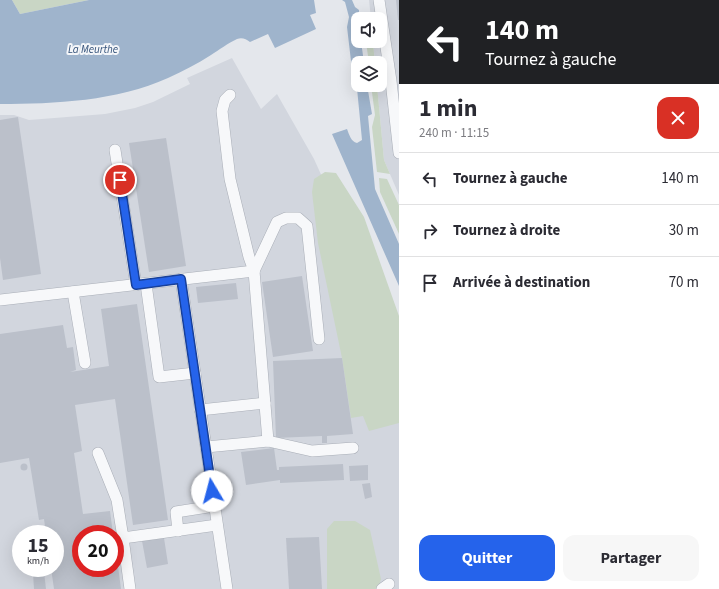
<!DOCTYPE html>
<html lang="fr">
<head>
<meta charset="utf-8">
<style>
  body { margin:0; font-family:"Source Sans 3",sans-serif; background:#f7f7f7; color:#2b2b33; height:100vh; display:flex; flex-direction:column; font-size:15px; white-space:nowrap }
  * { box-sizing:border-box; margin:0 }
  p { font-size:13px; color:#7c7c81 }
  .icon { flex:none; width:22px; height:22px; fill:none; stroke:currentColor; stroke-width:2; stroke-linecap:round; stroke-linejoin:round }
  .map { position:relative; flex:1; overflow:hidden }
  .details { display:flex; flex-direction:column; background:#fff; width:320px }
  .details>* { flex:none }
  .top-card { background:#202124; color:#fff; overflow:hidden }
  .controls { position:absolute; left:351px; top:12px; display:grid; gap:8px }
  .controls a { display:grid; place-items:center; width:36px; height:36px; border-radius:8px; background:#fff; box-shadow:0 4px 16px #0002; font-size:20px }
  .speed { position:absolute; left:12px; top:525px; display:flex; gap:8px; font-size:20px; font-weight:700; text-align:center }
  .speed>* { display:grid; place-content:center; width:52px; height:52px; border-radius:50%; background:#fff; box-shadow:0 4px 16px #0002; line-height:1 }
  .speed small { font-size:10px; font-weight:400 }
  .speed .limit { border:6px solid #d22; background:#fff; color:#111 }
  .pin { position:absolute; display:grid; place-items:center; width:34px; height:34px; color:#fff; margin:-17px; border:2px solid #fff; border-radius:50%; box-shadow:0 1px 4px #0007 }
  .me { position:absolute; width:44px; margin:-22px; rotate:352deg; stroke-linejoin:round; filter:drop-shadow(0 0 3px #0008) }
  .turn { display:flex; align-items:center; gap:14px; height:84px; padding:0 20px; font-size:18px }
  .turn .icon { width:52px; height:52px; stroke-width:2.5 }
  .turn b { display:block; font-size:28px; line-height:34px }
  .round { display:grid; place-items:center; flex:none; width:42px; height:42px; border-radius:12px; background:#f7f7f7 }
  .headline { display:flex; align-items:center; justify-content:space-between; height:68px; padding:0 20px }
  h1 { font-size:24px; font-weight:700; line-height:30px }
  .primary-button { display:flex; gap:8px; margin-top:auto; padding:8px 20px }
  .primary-button a { flex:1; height:46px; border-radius:12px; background:#2563eb; color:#fff; font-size:16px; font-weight:700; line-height:46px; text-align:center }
  .primary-button a+a { background:#f7f7f7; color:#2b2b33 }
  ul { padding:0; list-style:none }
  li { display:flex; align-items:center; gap:12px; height:52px; padding:0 20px; border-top:1px solid #e1e1e2 }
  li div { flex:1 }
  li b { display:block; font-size:15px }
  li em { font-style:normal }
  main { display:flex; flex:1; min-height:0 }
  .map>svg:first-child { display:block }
</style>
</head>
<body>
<main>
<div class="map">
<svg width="399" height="589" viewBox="0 0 399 589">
  <rect width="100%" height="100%" fill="#e4e7ec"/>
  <!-- built -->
  <g fill="#d2d6de" fill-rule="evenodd">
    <polygon points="369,0 399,0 399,195 384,160 377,85 380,85 380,63 375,63 373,41 380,41 380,19 371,19"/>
    <path d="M 232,58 L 261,109 L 277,94 L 314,159 L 399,347 L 399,589 L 0,589 L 0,115 L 14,115 L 29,120 L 105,114 L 135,108 L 153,102 L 190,84 L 187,78 ZM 21,534 L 55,534 L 55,568 L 21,568 ZM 81,534 L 115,534 L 115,568 L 81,568 Z"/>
  </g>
  <!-- green -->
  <g fill="#c9d6c5">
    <polygon points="12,0 89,0 20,14"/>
    <polygon points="366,42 373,42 375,63 369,63"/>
    <polygon points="371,85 377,85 384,160 390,174 377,172 372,127 375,115"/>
    <polygon points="325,172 336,173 364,217 399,316 399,423 369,431 363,416 351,418 342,358 318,243 312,192 314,179"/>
    <polygon points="379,178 387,179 399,205 399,234 380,192"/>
    <polygon points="334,521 355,521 370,530 381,579 378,589 327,589 327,529"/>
  </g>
  <!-- water -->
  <g fill="#9fb4cc">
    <path d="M 0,0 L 12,0 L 20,14 L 89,0 L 314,0 L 316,13 L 310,15 L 316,29 L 275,48 L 268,34 L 250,42 C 246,39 242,37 237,39 C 228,43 219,50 211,55 C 197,64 183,71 168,78 C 117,101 55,104 0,104 Z"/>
    <path d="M 342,0 L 352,0 L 355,7 L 359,10 L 359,19 L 358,19 L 358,41 L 361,41 L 364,63 L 358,63 L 358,85 L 367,85 L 372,114 L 368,116 L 375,189 L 399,244 L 399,286 L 332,134 L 347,129 C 349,134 351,142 357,143 L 362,140 L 356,78 L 353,78 L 347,27 L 349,17 L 345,2 Z"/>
  </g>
  <!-- building -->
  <g fill="#bbc0ca">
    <polygon points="396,0 399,0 399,20 398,20"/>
    <polygon points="18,117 41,274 3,280 0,258 0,120"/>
    <polygon points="166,138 186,266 149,272 129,143"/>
    <polygon points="302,276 313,351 273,357 262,282"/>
    <polygon points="236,283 238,299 198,303 196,287"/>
    <polygon points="137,304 168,520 133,525 115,399 75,405 82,451 74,453 83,514 110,511 113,534 81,534 81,568 115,568 116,551 121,589 54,589 51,568 55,568 55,534 46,534 44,519 39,520 29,458 0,463 0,334 63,325 67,348 73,347 76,370 70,372 109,366 101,309"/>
    <polygon points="342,358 353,434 327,436 327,443 322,443 322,436 276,438 273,361"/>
    <polygon points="274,448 277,470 279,470 279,467 343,464 344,480 280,483 280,480 246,485 241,452"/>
    <circle cx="24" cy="467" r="3.5"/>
    <polygon points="368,465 368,480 350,481 349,466"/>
    <polygon points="370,483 372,497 365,499 362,484"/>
    <polygon points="319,537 322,589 289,589 286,538"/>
    <polygon points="164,538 168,564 147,568 142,541"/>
    <polygon points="44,572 46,589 34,589 33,573"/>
  </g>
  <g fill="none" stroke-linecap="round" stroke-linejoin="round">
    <defs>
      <g id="minor">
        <polyline points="379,0 391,81 399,153"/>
        <polyline points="230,95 225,100 222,111 230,179 249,257 254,271"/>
        <polyline points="115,150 136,285"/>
        <polyline points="254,271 277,222 286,218 298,218 307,226 319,339"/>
        <polyline points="181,279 227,589"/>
        <polyline points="146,284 159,377 195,373"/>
        <polyline points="73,292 85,363"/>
        <polyline points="0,300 254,271 268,441"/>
        <polyline points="200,410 265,403"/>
        <polyline points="206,447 268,441 312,451 353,448"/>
        <polyline points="98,453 117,500 123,538 217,525"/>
        <polyline points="178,531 176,512 214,506"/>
        <polyline points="123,538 130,589"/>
        <polyline points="382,589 389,584"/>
      </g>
    </defs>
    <!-- minor casing -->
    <use href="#minor" stroke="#a9aeb7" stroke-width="12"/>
    <!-- minor -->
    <use href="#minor" stroke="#f7f8fa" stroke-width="11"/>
  </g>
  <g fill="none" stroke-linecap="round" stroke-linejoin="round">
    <defs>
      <polyline id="route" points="120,180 136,285 181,279 212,491"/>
    </defs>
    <!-- route casing -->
    <use href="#route" stroke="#184099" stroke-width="10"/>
    <!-- route -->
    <use href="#route" stroke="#2563eb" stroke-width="7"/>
  </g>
  <g text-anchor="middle" stroke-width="4" stroke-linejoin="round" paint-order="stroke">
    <!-- water labels -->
    <g font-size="11" font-style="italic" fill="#34527a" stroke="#f4f6f9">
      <text x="93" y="53">La Meurthe</text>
    </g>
  </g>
</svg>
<div class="controls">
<a><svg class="icon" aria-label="sound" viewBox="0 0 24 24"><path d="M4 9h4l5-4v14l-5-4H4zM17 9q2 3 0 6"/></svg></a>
<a><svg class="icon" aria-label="layers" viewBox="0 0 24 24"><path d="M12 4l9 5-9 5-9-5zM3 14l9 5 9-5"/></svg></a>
</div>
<div class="speed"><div>15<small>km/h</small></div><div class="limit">20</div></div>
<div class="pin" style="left:120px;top:180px;background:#d93025"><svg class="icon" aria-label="arrive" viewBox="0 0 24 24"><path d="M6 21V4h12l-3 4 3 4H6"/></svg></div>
<svg class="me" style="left:212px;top:491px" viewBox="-20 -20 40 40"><circle r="19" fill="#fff"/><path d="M0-13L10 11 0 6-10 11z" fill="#2563eb"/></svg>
</div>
<section class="details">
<div class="top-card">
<div class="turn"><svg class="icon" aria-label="left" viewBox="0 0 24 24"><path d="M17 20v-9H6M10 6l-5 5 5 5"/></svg><div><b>140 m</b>Tournez à gauche</div></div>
</div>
<div class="headline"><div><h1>1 min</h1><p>240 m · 11:15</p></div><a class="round" style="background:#d93025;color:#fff"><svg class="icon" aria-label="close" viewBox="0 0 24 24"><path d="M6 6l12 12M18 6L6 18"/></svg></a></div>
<ul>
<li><svg class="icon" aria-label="left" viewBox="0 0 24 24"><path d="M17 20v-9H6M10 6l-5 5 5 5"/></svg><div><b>Tournez à gauche</b></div><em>140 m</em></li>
<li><svg class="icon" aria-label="right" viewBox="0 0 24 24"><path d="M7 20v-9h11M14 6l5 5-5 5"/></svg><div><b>Tournez à droite</b></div><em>30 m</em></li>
<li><svg class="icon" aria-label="arrive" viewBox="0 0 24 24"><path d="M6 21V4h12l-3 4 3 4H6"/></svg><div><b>Arrivée à destination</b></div><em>70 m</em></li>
</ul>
<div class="primary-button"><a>Quitter</a><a>Partager</a></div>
</section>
</main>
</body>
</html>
